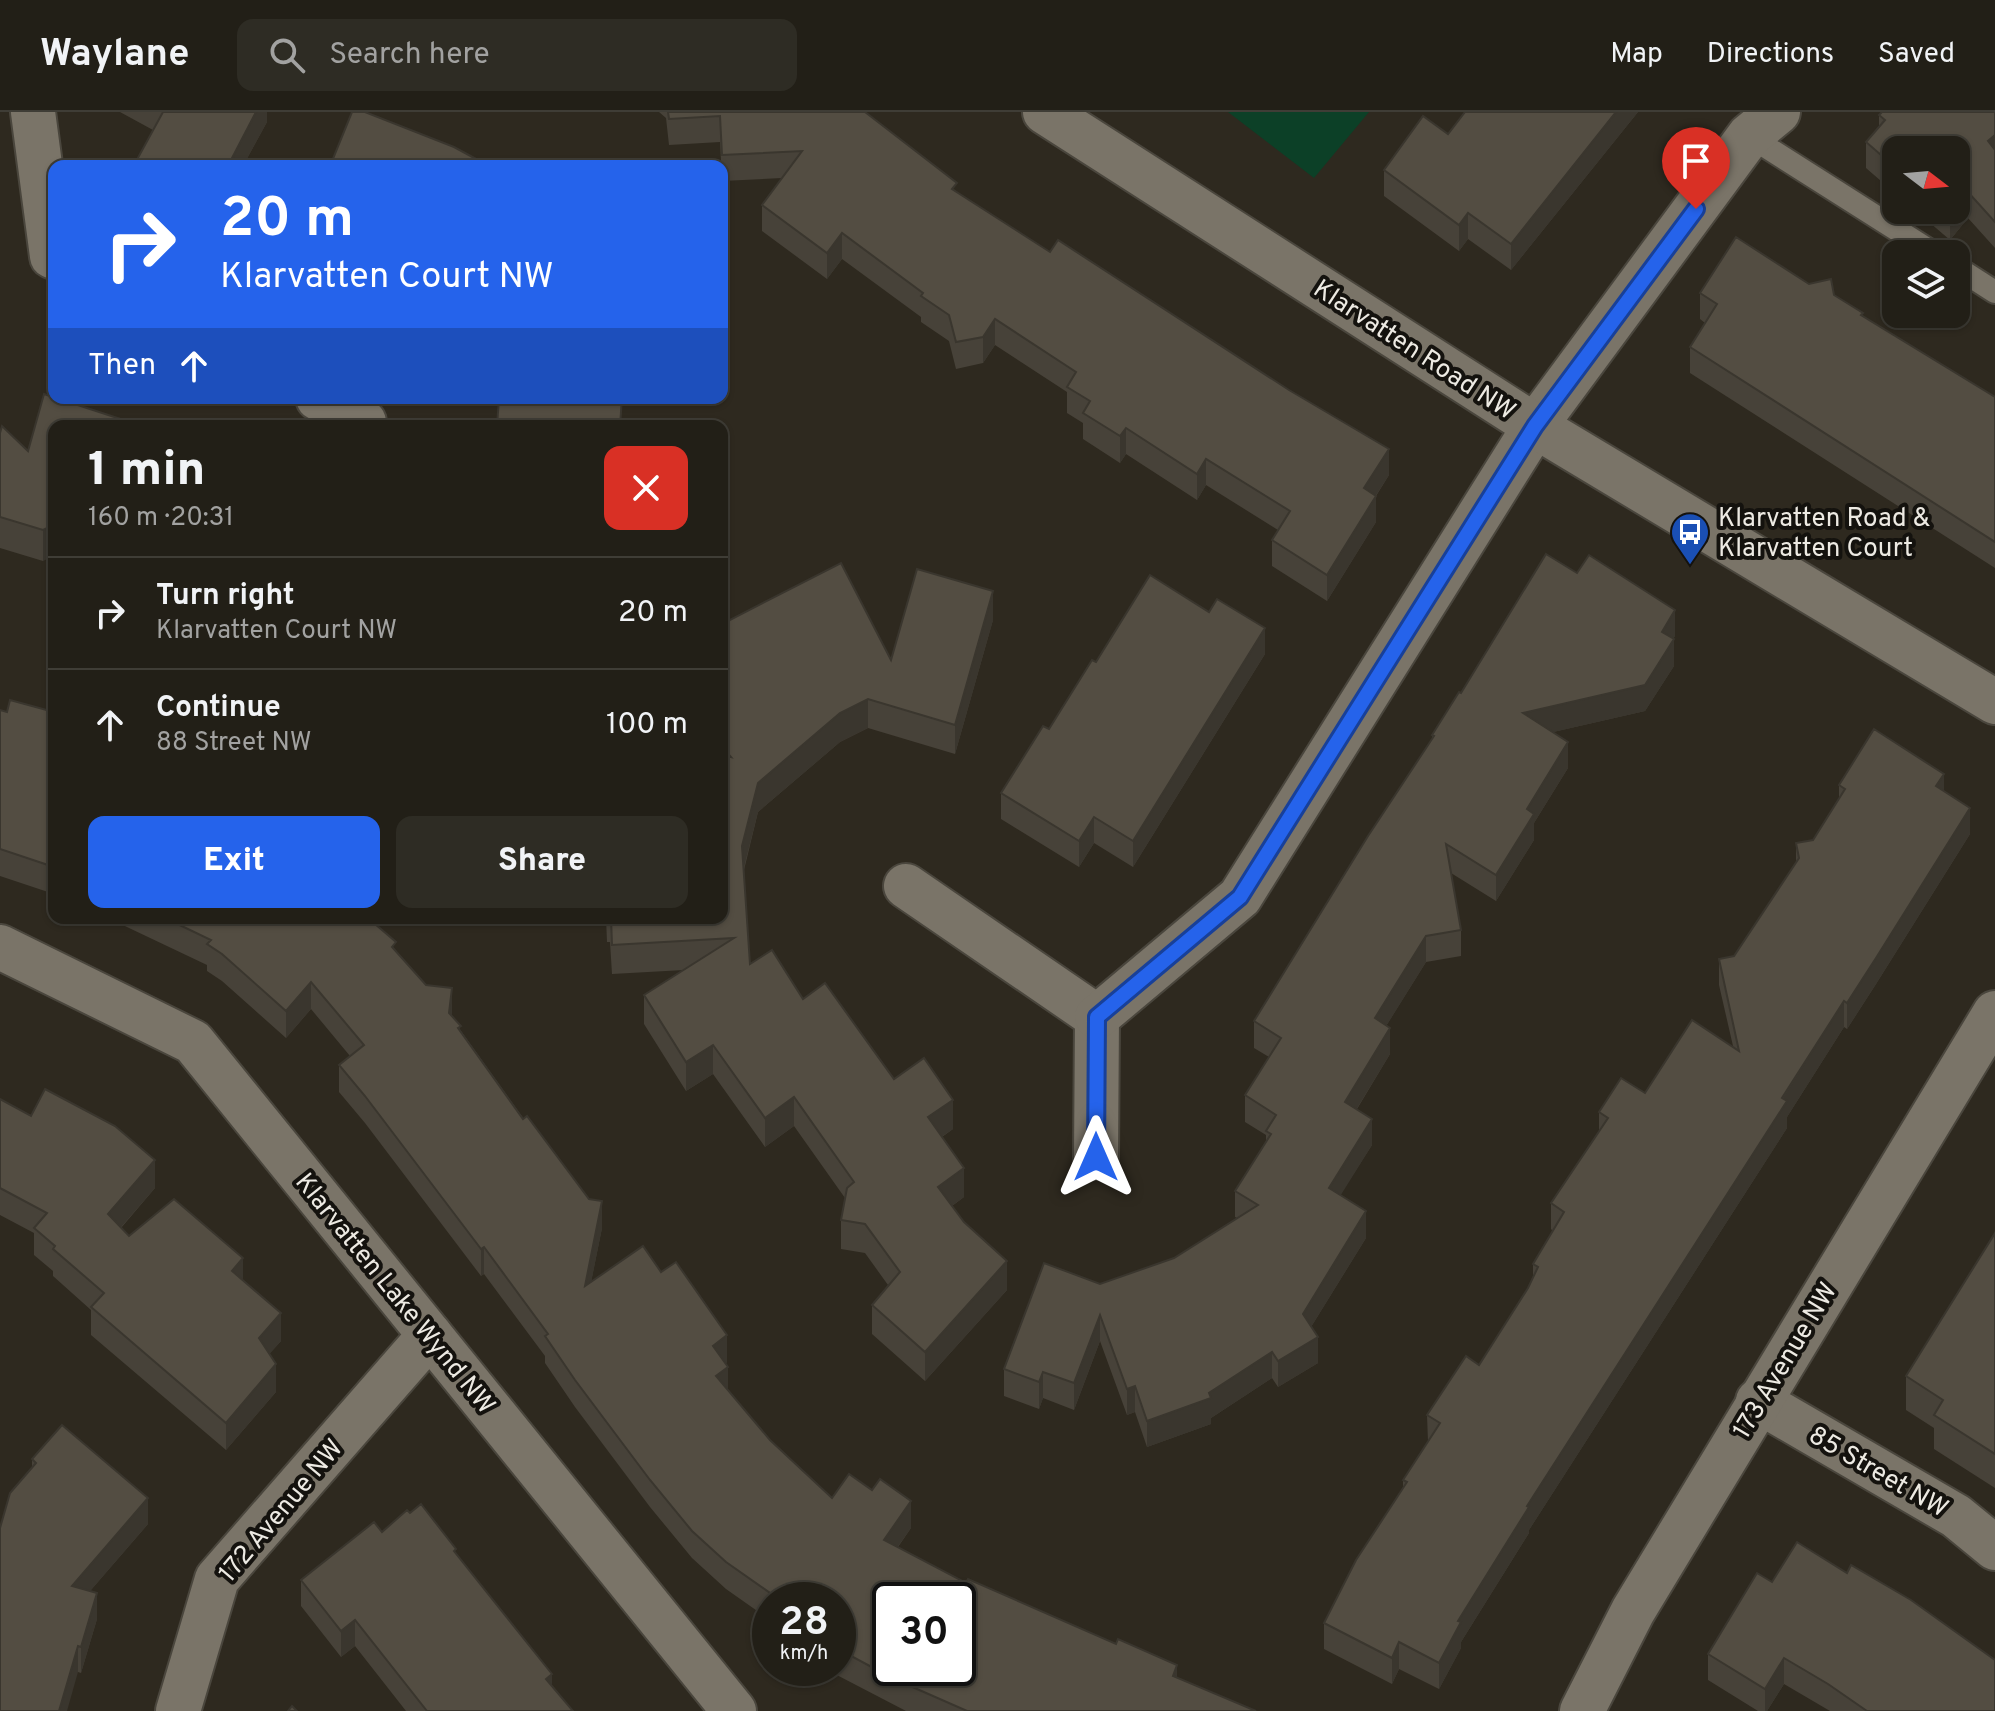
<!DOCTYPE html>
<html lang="en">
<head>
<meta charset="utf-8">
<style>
  body { margin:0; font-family:Overpass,sans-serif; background:#2e2c24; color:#f1f3f6; height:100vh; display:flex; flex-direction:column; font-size:30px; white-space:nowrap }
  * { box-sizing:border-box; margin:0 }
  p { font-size:26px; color:#a2a2a1 }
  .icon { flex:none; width:44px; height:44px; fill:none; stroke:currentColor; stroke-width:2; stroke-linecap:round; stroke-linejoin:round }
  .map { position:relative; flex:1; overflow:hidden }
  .panel { position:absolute; left:48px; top:308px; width:680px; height:504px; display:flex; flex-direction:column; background:#221f17; border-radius:16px; box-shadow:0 2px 6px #0004,0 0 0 2px #3f3d36 }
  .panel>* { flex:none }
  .guide { position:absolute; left:48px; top:48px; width:680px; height:244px; border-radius:16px; box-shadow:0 2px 6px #0004,0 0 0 2px #3f3d36; background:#2563eb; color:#fff; overflow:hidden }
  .needle { width:52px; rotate:106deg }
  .controls { position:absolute; left:1882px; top:24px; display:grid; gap:16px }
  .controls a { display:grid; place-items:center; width:88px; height:88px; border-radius:16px; background:#221f17; box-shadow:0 2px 6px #0004,0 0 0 2px #3f3d36; font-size:40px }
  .speed { position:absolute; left:752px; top:1470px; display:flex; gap:16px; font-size:40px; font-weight:700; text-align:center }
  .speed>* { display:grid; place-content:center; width:104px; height:104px; border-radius:50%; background:#221f17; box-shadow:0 2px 6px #0004,0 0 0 2px #3f3d36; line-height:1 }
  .speed small { font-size:20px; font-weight:400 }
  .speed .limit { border:4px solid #111; border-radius:12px; background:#fff; color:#111 }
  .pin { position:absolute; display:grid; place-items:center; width:68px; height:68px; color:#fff; margin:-82px -34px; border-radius:50% 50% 50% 0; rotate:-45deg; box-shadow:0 0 8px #0007 }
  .pin .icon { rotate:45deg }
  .me { position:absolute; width:88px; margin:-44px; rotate:0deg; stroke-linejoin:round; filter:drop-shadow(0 0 6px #0008) }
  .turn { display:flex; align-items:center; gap:28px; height:168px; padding:0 40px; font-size:36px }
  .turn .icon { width:104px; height:104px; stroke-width:2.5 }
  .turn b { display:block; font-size:56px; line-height:68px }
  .then { display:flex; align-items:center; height:76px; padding:0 40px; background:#0003; gap:16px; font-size:30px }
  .round { display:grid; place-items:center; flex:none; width:84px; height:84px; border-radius:16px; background:#2e2c24 }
  .head { display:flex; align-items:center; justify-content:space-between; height:136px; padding:0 40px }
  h1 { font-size:48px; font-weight:800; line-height:60px }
  .primary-button { display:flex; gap:16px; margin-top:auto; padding:16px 40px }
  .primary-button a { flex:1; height:92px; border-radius:16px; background:#2563eb; color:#fff; font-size:32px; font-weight:800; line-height:92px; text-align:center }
  .primary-button a+a { background:#2e2c24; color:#f1f3f6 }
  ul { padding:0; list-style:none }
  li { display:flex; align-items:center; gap:24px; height:112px; padding:0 40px; border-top:2px solid #3f3d36 }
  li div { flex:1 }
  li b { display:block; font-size:30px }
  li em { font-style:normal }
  header { display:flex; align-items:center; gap:48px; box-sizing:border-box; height:112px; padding:0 40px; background:#221f17; border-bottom:2px solid #3f3d36 }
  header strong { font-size:38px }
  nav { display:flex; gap:44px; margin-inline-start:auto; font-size:28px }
  .search { width:560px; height:72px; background:#2e2c24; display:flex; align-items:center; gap:20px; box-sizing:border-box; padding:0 28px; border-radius:16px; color:#a2a2a1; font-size:30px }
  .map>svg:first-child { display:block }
</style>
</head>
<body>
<header>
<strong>Waylane</strong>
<div class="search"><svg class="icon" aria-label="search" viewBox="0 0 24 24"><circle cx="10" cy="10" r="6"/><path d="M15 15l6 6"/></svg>Search here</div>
<nav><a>Map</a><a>Directions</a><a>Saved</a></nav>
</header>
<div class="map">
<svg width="1995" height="1599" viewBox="0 0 1995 1599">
  <rect width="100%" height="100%" fill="#2e291f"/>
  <!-- green -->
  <polygon fill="#0c4027" points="1228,0 1369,0 1314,66"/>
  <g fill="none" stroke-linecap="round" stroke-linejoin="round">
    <defs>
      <g id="lane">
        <polyline points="1749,24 1935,142"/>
        <polyline points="1956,155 1995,180"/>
      </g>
      <g id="street">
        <polyline points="33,0 52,144 54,145"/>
        <polyline points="318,286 364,310"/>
        <polyline points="906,774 1097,905 1096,1045"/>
        <polyline points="0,835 193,930 734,1599"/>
        <polyline points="1097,905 1240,785 1535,314 1749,24 1778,0"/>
        <polyline points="1758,1289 1956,1404 1995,1436"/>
        <polyline points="178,1599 217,1467 430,1223"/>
      </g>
      <g id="secondary">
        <polyline points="1045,0 1535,314 1995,590"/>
        <polyline points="1582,1599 1633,1499 1995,901"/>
      </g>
    </defs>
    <!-- lane casing -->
    <use href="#lane" stroke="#4a463d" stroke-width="26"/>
    <!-- street casing -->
    <use href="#street" stroke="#4a463d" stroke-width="48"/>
    <!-- secondary casing -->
    <use href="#secondary" stroke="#4a463d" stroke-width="48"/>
    <!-- lane -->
    <use href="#lane" stroke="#7a7468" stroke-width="22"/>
    <!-- street -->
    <use href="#street" stroke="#7a7468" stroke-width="44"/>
    <!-- secondary -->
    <use href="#secondary" stroke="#7a7468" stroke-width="44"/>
  </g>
  <!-- wall -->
  <g fill="#474239">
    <polygon points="120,0 267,0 267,10 244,52 248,54 134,54 153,18"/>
    <polygon points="659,0 865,0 957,80 1389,363 1376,384 1376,410 1327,489 1272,454 1272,428 1278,418 1206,373 1197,388 1126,342 1120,351 1083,327 1083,311 1067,301 1067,280 995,233 983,251 956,257 949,229 921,210 921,205 842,147 827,167 762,119 762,93 782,66 722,69 720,30 669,33 666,6"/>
    <polygon points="1638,0 1511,158 1468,127 1459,139 1384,84 1384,58 1448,22"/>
    <polygon points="1995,0 1995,136 1968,106 1950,128 1915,98 1956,98 1896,38 1896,82 1866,56 1866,30 1879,14 1879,3"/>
    <polygon points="1809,172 1834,183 1863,204 1995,285 1995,456 1690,261 1690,235 1705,211 1700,207 1700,181"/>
    <polygon points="142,314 43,449 0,436 0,321 28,339"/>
    <polygon points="993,508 955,642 868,616 840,630 758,700 744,758 750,852 803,887 953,1017 942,1025 964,1085 952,1094 1007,1178 925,1269 872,1222 872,1193 888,1173 865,1141 841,1137 841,1108 845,1086 794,1014 765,1035 713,962 686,979 644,912 644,883 684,858 612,862 610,830 607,830 606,806 722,806 722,512 891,548"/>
    <polygon points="1675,524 1673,527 1674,554 1645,599 1553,620 1568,656 1534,711 1534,728 1496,789 1451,761 1461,818 1461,844 1426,850 1386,914 1390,942 1357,997 1372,1033 1340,1083 1366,1126 1311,1215 1318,1251 1278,1275 1272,1266 1211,1306 1211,1312 1147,1335 1135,1300 1127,1303 1100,1229 1074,1298 1043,1286 1039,1297 1004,1284 1004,1257 1100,1172 1174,1146 1237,1106 1235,1105 1235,1079 1266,1029 1266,1023 1245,1010 1245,983 1269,945 1254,936 1254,909 1432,627 1432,623 1461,581"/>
    <polygon points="1265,542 1133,755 1094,731 1079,755 1001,707 1001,681 1049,617 1096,550"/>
    <polygon points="0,598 7,600 54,600 54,782 0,764"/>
    <polygon points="1839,673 1944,679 1970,722 1876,872 1847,917 1844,915 1787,1005 1787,1016 1529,1418 1529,1421 1461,1530 1461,1536 1439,1577 1399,1557 1392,1572 1324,1537 1324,1511 1403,1376 1403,1368 1428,1330 1427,1303 1479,1253 1528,1176 1533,1165 1533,1152 1553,1119 1551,1117 1551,1091 1599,1019 1599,1000 1645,981 1733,934 1719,873 1719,847 1734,844 1796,750 1796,731 1813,728 1839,687"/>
    <polygon points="108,806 368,806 452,904 461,919 602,1116 591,1170 727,1250 725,1252 728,1278 770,1328 832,1386 911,1416 898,1435 966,1471 1177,1566 1256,1599 906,1599 831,1560 825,1556 838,1556 838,1488 770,1488 770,1508 726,1477 692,1446 650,1395 575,1295 545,1251 545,1244 484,1162 481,1164 365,1011 339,980 339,953 350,944 311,897 286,926 222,869 207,859 207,853"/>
    <polygon points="0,987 155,1076 121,1116 129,1124 243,1169 281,1229 269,1242 276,1280 226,1338 91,1223 91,1198 53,1164 53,1159 34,1143 34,1121 0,1103"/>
    <polygon points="1995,1121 1995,1376 1934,1337 1934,1316 1906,1298 1906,1264"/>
    <polygon points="32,1347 148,1412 90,1479 97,1507 81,1561 78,1560 32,1356"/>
    <polygon points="410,1401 456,1442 552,1574 573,1599 406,1599 355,1534 341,1545 301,1494 301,1468 382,1420"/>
    <polygon points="1757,1461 1995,1599 1830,1599 1784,1572 1767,1599 1758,1599 1708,1568 1708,1542"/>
  </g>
  <!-- shaded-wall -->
  <g fill="#3a362e">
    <polygon points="256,0 267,0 267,10 243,54 232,46"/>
    <polygon points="1616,0 1638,0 1511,158 1511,132"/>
    <polygon points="1995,23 1995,50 1988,29"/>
    <polygon points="1968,80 1968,106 1950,128 1950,102 1953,98 1956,98 1956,95"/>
    <polygon points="1468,101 1468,127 1459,139 1459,113"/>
    <polygon points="842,121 842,147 827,167 827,141"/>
    <polygon points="995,207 995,233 983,251 983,225"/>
    <polygon points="1126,316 1126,342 1120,351 1120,324"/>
    <polygon points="1389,337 1389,363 1364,402 1364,376"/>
    <polygon points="1206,347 1206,373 1197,388 1197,362"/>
    <polygon points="1376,384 1376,410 1327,489 1327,463"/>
    <polygon points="54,413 54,444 43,449 43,418"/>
    <polygon points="993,479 993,508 955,642 955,613"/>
    <polygon points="1675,498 1675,524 1662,546 1662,520"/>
    <polygon points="1265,516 1265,542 1133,755 1133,729"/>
    <polygon points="1674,527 1674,554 1645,599 1523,627 1523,601"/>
    <polygon points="868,587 868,616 840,630 758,700 742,763 742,734 758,671 840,601"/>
    <polygon points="1568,630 1568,656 1534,711 1534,728 1496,789 1496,763 1527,697"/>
    <polygon points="1944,662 1944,688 1936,674"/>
    <polygon points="1970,696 1970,722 1876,872 1847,917 1847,891"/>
    <polygon points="1094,705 1094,731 1079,755 1079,729"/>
    <polygon points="1426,824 1426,850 1375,932 1375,906"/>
    <polygon points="311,870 311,897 286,926 286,899"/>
    <polygon points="452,876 452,903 449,928 449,901"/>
    <polygon points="1844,889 1844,915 1787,1005 1787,1016 1529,1418 1529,1421 1461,1530 1461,1536 1439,1577 1439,1551 1458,1509 1527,1394"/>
    <polygon points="1390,916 1390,942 1345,1016 1345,990"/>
    <polygon points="713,933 713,962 686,979 686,950"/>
    <polygon points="794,985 794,1014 765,1035 765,1006"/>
    <polygon points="953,988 953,1017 928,1034 928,1005"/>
    <polygon points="1372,1007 1372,1033 1329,1102 1329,1076"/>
    <polygon points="155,1048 155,1076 108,1130 108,1102"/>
    <polygon points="964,1056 964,1085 938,1104 938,1075"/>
    <polygon points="602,1089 602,1116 585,1201 585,1174"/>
    <polygon points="1366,1099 1366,1126 1303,1228 1303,1202"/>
    <polygon points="484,1135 484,1162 481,1164 481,1137"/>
    <polygon points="243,1146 243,1174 232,1159"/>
    <polygon points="1007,1149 1007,1178 925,1269 925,1240"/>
    <polygon points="281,1201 281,1229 259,1254 259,1226"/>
    <polygon points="1100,1203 1100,1229 1074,1298 1074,1271"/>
    <polygon points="727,1223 727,1250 713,1261 713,1234"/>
    <polygon points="1318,1225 1318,1251 1278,1275 1278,1249"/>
    <polygon points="1272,1240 1272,1266 1211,1306 1211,1312 1147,1335 1147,1309 1209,1281"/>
    <polygon points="276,1252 276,1280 226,1338 226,1311"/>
    <polygon points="728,1255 728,1282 716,1264"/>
    <polygon points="1043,1260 1043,1286 1039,1297 1039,1270"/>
    <polygon points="1135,1274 1135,1300 1127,1303 1127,1277"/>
    <polygon points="148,1386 148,1412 72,1500 72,1474"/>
    <polygon points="911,1389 911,1416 884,1454 884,1428"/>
    <polygon points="97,1481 97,1507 81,1561 81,1535"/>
    <polygon points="355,1508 355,1534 341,1545 341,1519"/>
    <polygon points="1399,1530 1399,1557 1392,1572 1392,1546"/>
    <polygon points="78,1534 78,1560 67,1599 59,1599"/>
    <polygon points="1784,1546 1784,1572 1767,1599 1765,1599 1765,1577"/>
    <polygon points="1177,1553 1177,1580 1173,1564"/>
    <polygon points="552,1562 552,1588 546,1567"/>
  </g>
  <!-- building -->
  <g fill="#534d42" stroke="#3a362e" stroke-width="2" fill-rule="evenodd">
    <polygon points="163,0 256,0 232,46 248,54 136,54 134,53"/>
    <polygon points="352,0 365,0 454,35 489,54 330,54"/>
    <polygon points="668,0 865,0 957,71 952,77 1050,140 1058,128 1289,278 1389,337 1364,376 1376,384 1327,463 1272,428 1290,399 1206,347 1197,362 1126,316 1120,324 1083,301 1090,289 1067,275 1076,260 995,207 983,225 956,230 949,203 921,184 923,181 842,121 827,141 762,93 802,39 722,43 720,4 669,7"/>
    <polygon points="1465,0 1616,0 1511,132 1468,101 1459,113 1384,58 1423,4 1448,22"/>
    <polygon points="1882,0 1995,0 1995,23 1988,29 1995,38 1995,110 1968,80 1956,95 1956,38 1896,38 1896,56 1866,30 1885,8 1879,3"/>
    <polygon points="1736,125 1809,172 1831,167 1834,183 1863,201 1861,203 1995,285 1995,430 1690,235 1717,192 1700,181"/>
    <polygon points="44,282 142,314 54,314 54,413 43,418 0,405 0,321 2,314 28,339"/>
    <polygon points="499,286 622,286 620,314 497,314"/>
    <polygon points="1546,442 1577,461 1589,443 1675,498 1662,520 1674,527 1645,573 1523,601 1568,630 1527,697 1534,702 1496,763 1446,732 1461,818 1426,824 1375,906 1390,916 1345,990 1372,1007 1329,1076 1366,1099 1303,1202 1318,1225 1278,1249 1272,1240 1209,1281 1211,1286 1147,1309 1135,1274 1127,1277 1100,1203 1074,1271 1043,1260 1039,1270 1004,1257 1044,1151 1100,1172 1174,1146 1258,1093 1235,1079 1271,1022 1266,1019 1276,1003 1245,983 1281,926 1254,909 1368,724 1434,624 1432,623 1459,580 1461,581"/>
    <polygon points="841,451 891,548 917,457 993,479 955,613 868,587 840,601 758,671 742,734 750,852 772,838 803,887 825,871 894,967 924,946 953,988 928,1005 964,1056 938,1075 964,1110 1007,1149 925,1240 872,1193 900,1160 865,1112 841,1108 847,1076 854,1070 794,985 765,1006 713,933 686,950 644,883 734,826 612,833 611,806 722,806 722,643 731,645 722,635 722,512"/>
    <polygon points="1150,463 1209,500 1217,487 1265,516 1133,729 1094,705 1079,729 1001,681 1043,614 1049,617 1092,548 1096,550"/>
    <polygon points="10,588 54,600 53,611 54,612 54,755 0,737 0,598 7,600"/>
    <polygon points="1874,617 1944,662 1936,674 1970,696 1876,846 1847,891 1844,889 1782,986 1787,989 1527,1394 1529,1395 1458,1509 1461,1510 1439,1551 1399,1530 1392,1546 1324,1511 1356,1448 1407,1370 1403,1368 1440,1311 1427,1303 1466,1244 1479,1253 1528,1176 1538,1155 1533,1152 1564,1100 1551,1091 1608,1006 1599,1000 1621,966 1645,981 1692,908 1739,939 1719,847 1734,844 1799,746 1796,731 1813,728 1845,677 1839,673"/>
    <path d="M 165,806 L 368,806 L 396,830 L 392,835 L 426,873 L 452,876 L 449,901 L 461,914 L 458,916 L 523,1007 L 527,1004 L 589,1087 L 602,1089 L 585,1174 L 643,1134 L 661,1160 L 676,1150 L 727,1223 L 713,1234 L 728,1255 L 716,1264 L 770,1328 L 832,1386 L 849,1362 L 872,1378 L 880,1367 L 911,1389 L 884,1428 L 966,1471 L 968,1467 L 1116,1532 L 1118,1527 L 1177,1553 L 1173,1564 L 1256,1599 L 967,1599 L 892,1566 L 838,1537 L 838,1488 L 780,1488 L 726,1450 L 692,1419 L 650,1368 L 575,1268 L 545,1224 L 548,1222 L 484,1135 L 481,1137 L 365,984 L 339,953 L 364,933 L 311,870 L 286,899 L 222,842 L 207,832 L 211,828 ZM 890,1488 L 958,1488 L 958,1556 L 890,1556 Z"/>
    <polygon points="45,977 115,1014 155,1048 108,1102 129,1124 174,1087 243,1146 232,1159 281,1201 259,1226 276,1252 226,1311 91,1195 104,1181 53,1137 55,1134 34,1116 47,1101 0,1076 0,987 31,1004"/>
    <polygon points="1995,1121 1995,1342 1934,1303 1943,1288 1906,1264"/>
    <polygon points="62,1313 148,1386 72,1474 97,1481 81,1535 78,1534 59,1599 0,1599 0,1416 10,1381 36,1351 32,1347"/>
    <polygon points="421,1392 456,1437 454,1439 552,1562 546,1567 573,1599 427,1599 355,1508 341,1519 301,1468 374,1410 382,1420 407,1398 410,1401"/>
    <polygon points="1797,1430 1847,1461 1851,1453 1911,1488 1995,1548 1995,1599 1867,1599 1828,1572 1784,1546 1765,1577 1708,1542 1757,1461 1772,1470"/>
    <polygon points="292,1594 297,1599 288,1599"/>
  </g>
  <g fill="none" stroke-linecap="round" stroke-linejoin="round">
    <defs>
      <polyline id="route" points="1096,1045 1097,905 1240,785 1535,314 1696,97"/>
    </defs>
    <!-- route casing -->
    <use href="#route" stroke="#184099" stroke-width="20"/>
    <!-- route -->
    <use href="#route" stroke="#2563eb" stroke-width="14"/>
  </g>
  <!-- icons -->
  <defs>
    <symbol id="bus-pin" viewBox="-11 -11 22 30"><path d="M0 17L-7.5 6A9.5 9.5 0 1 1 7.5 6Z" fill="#1a4fb4" stroke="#14120e"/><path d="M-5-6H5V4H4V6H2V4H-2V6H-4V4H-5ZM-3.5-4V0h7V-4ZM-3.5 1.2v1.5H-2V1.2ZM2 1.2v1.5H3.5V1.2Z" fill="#fff"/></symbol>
  </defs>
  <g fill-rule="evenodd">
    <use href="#bus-pin" x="1668" y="398" width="44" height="60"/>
  </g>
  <g text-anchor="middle" stroke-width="8" stroke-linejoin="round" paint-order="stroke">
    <!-- street labels -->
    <g font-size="26" fill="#edeae3" stroke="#14120e">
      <text transform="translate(1415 237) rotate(33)" y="9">Klarvatten Road NW</text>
      <text transform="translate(396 1181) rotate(51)" y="9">Klarvatten Lake Wynd NW</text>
      <text transform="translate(1784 1248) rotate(-59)" y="9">173 Avenue NW</text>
      <text transform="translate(1879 1359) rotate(30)" y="9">85 Street NW</text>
      <text transform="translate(280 1398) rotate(-50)" y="9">172 Avenue NW</text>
    </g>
    <!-- poi labels -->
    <g font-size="26" fill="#edeae3" stroke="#14120e" text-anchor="start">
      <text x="1718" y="414">Klarvatten Road &amp;<tspan x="1718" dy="30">Klarvatten Court</tspan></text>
    </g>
  </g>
</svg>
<div class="controls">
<a><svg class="needle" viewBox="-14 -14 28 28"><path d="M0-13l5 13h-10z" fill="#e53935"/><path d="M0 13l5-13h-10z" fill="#a2a2a1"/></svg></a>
<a><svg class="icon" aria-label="layers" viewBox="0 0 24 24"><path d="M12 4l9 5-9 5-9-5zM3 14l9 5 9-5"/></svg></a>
</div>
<div class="speed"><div>28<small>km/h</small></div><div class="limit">30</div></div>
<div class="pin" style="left:1696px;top:97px;background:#d93025"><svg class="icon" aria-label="arrive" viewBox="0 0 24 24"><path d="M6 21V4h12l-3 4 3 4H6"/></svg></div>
<svg class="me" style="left:1096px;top:1045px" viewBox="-20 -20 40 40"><path d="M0-17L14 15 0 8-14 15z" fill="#2563eb" stroke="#fff" stroke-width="4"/></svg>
<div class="guide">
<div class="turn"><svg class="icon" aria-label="right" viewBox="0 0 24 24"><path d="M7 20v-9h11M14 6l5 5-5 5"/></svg><div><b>20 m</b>Klarvatten Court NW</div></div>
<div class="then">Then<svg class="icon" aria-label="ahead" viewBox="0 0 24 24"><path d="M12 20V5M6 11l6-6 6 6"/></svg></div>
</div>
<section class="panel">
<div class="head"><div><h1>1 min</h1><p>160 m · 20:31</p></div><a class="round" style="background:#d93025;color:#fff"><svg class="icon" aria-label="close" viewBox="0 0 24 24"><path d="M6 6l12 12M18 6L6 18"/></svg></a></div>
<ul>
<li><svg class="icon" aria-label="right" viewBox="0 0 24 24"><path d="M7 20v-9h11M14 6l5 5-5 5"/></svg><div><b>Turn right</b><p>Klarvatten Court NW</p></div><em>20 m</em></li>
<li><svg class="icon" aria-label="ahead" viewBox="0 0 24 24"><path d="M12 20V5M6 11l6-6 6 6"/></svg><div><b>Continue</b><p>88 Street NW</p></div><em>100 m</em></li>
</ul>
<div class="primary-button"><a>Exit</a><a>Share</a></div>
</section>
</div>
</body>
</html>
